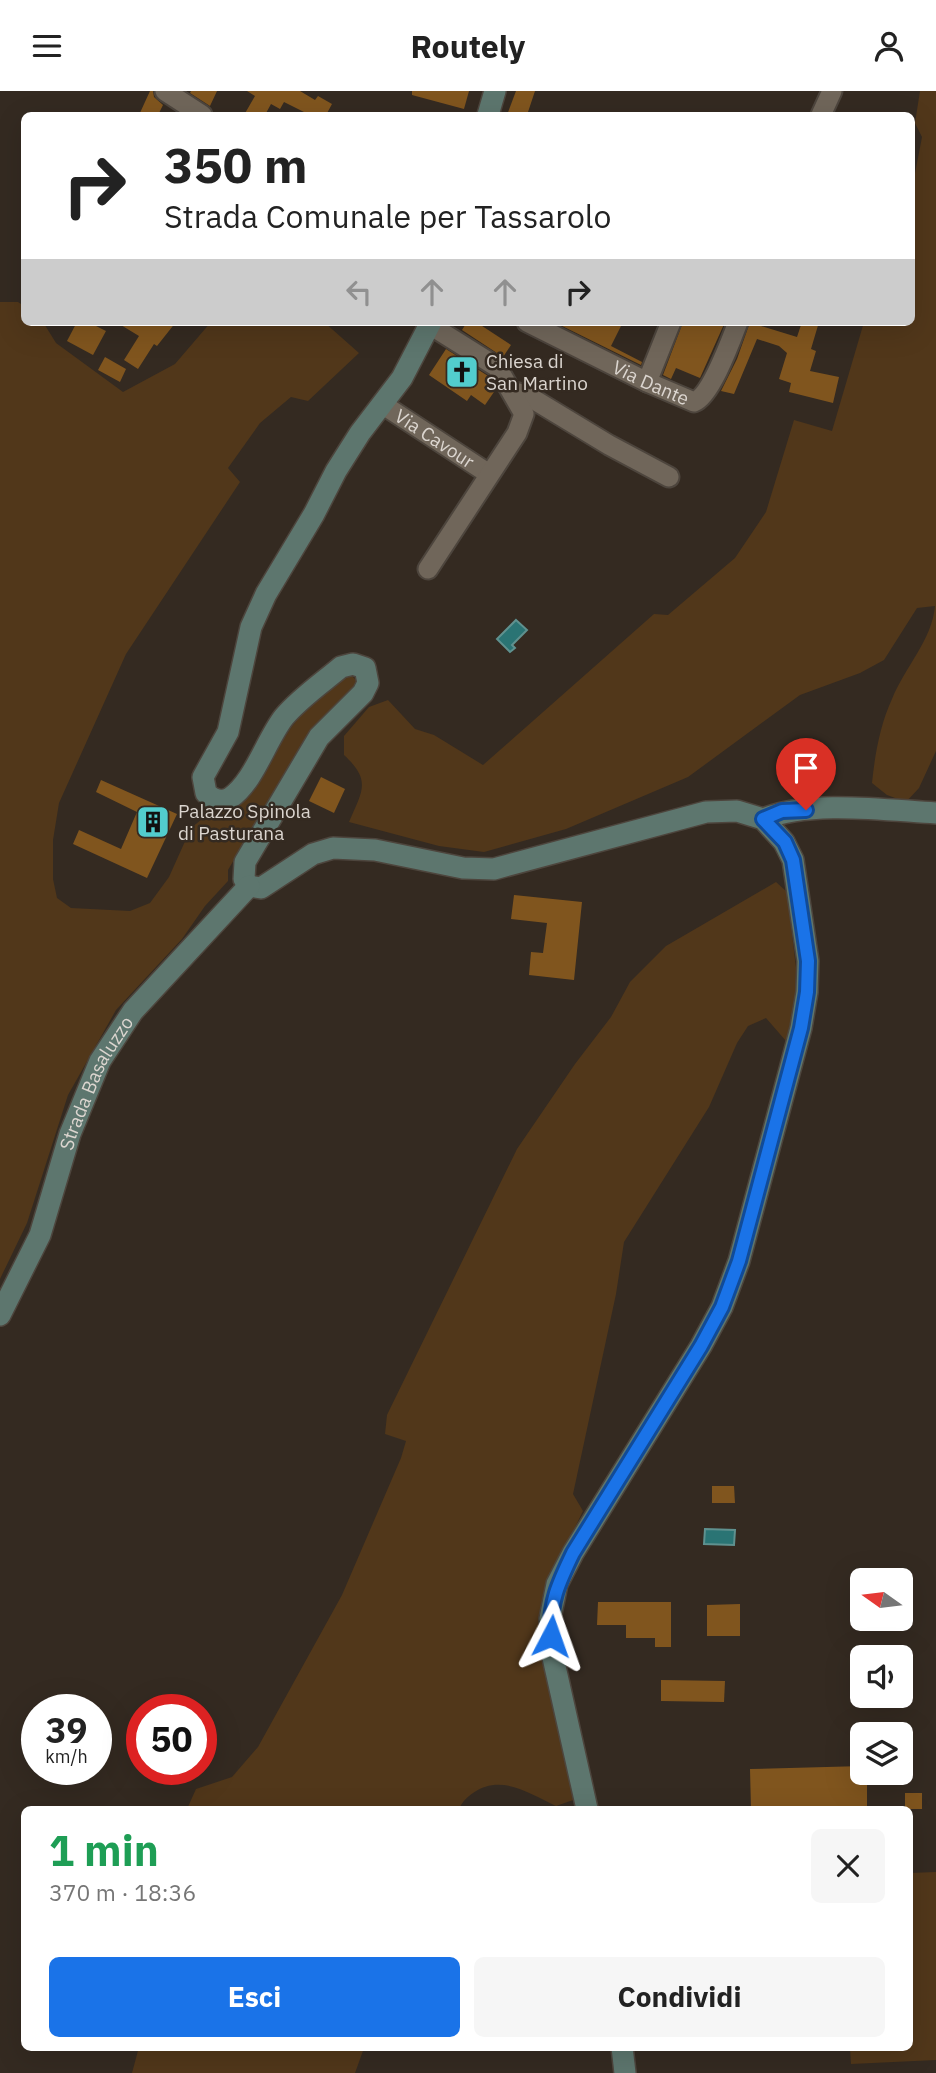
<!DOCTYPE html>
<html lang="it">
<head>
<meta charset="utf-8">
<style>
  body { margin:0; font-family:"IBM Plex Sans",sans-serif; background:#f6f6f6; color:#222; height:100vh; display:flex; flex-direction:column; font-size:26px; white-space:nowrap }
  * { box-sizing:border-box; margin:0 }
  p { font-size:23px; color:#767676 }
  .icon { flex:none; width:38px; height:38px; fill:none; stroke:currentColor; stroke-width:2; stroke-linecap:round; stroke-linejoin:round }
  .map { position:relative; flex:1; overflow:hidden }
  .sheet { position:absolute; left:21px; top:1715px; width:892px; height:245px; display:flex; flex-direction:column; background:#fff; border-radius:10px; box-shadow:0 7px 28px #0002 }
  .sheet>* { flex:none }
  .banner { position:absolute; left:21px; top:21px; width:894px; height:214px; border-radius:10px; box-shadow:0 7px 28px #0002; background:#fff; color:#222; overflow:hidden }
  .needle { width:46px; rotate:284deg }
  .controls { position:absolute; left:850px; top:1477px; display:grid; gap:14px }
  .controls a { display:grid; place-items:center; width:63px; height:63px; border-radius:10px; background:#fff; box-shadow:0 7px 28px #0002; font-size:35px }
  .speed { position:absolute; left:21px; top:1603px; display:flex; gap:14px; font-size:35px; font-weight:700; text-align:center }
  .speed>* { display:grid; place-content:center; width:91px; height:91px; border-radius:50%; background:#fff; box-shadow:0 7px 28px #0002; line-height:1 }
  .speed small { font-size:18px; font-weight:400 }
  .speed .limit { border:10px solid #d22; background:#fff; color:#111 }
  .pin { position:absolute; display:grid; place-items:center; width:60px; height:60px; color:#fff; margin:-72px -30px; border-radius:50% 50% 50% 0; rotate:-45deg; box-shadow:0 0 7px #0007 }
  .pin .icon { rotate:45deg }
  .me { position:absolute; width:77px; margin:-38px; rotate:4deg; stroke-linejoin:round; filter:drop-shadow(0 0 5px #0008) }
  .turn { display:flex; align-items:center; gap:24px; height:147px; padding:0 28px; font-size:32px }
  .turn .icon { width:91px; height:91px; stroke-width:2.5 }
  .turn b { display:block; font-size:49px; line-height:60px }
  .lanes { display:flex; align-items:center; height:66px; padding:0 28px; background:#0003; justify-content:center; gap:35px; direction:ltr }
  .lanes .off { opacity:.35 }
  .round { display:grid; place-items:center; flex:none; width:74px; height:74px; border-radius:10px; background:#f6f6f6 }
  .head { display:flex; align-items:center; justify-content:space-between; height:119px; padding:0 28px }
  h1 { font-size:42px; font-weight:800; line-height:52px; color:#1e9e55 }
  .button { display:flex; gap:14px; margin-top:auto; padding:14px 28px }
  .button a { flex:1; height:80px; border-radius:10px; background:#1a73e8; color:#fff; font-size:28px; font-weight:800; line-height:80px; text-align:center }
  .button a+a { background:#f6f6f6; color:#222 }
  header { display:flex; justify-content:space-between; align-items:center; height:91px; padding:0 28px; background:#fff; font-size:32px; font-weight:800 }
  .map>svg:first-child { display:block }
</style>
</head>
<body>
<header><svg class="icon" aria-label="menu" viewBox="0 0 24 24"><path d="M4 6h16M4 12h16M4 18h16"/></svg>Routely<svg class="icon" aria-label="person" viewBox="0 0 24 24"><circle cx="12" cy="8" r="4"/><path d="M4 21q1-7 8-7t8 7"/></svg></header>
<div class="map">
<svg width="936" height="1982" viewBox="0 0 936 1982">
  <rect width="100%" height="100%" fill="#342a21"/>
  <!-- green -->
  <g fill="#51371a">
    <path d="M 920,0 L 936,0 L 936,660 L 919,697 L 906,711 L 887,704 L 872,692 C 875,663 880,634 892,608 C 905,576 932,549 935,515 L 917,517 L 884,569 L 860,582 L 800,604 L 688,686 L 566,738 L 484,761 L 439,755 L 349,731 C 362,700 372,690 344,664 L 344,645 L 369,616 L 388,609 L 415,638 L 434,644 L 483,674 L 654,523 L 668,524 L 735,467 L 766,421 L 794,329 L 832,340 L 864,231 L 912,231 L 912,98 L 922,46 L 915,32 Z"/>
    <polygon points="0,211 18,211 24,215 24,231 43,231 56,252 123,301 175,273 211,231 324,231 359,262 308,310 291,306 260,332 228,377 240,391 126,563 59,712 53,749 53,788 57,807 71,817 130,820 150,812 169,786 191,737 207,724 232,717 253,697 290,638 310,612 342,585 351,584 356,589 356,595 312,640 284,683 228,779 228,790 205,815 182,848 116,919 68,1004 27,1132 0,1188"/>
    <path d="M 776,791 L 787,801 L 796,877 L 795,914 L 786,950 L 766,927 L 748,935 L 737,952 L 709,1016 L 624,1151 L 616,1203 L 573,1403 L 583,1420 L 559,1469 L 540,1540 L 547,1589 L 576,1708 L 556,1715 C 530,1703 501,1682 473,1702 C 466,1707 463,1710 459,1718 L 187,1718 L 196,1698 L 232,1686 L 258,1656 L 342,1504 L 401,1367 L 406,1350 L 385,1343 L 387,1324 L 517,1058 L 575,973 L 611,926 L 630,891 L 666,855 Z"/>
    <polygon points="936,1781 936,1969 851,1973 850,1957 910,1956 910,1782"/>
    <polygon points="139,1956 364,1956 364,1957 355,1982 132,1982"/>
  </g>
  <!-- water -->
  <g fill="#2a7474" stroke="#5f918f" stroke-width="2">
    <polygon points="516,529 527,539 512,554 515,557 510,561 497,548"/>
    <polygon points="705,1438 735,1439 734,1454 704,1453"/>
  </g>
  <!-- building -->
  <g fill="#80551e">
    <polygon points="150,0 153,0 154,6 163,14 158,24 139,24"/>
    <polygon points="191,0 217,0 210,15 190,2"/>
    <polygon points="247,0 300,0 315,9 318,5 332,13 326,24 310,24 284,11 280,18 271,13 265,24 244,24 255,5"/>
    <polygon points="412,0 469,0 464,18 412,4"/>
    <polygon points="516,0 535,0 527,24 507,24"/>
    <polygon points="77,231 88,231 106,240 93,264 67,250"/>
    <polygon points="116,231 176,231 157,255 154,253 138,278 124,269 139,245"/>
    <polygon points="467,231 476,231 511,254 503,266 462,239"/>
    <polygon points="554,231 623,231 611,255 642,271 641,274"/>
    <polygon points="683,231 725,231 700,287 676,277 671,288 663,284"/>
    <polygon points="750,231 763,231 761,235 797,246 802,231 819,231 811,258 816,260 810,280 839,286 833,312 789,301 791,292 779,288 787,262 779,255 757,248 734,303 721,300 737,268"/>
    <polygon points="446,258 488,285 496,298 485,314 471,304 467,310 429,284"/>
    <polygon points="105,266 126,278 120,291 98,279"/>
    <polygon points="321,686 345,698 334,722 309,710"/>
    <polygon points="101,689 177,723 147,787 73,753 79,739 121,758 137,721 96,701"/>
    <polygon points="514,804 582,811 574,889 529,884 531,861 543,862 547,832 511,828"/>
    <polygon points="712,1395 734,1395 735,1412 712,1412"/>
    <polygon points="598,1511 671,1511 671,1556 655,1556 655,1547 626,1547 626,1534 597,1534"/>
    <polygon points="740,1513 740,1545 707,1545 707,1514"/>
    <polygon points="661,1589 725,1590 724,1611 661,1610"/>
    <polygon points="863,1675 863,1682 867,1682 867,1718 751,1718 750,1678"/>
    <rect x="905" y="1702" width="17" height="16"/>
  </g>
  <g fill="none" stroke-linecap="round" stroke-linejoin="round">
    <defs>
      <g id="street">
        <polyline points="165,0 202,24"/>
        <polyline points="821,24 832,0"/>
        <path id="s1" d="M 527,231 L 647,291 L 694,311 C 711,305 731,249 738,231"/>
        <polyline points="647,291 671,231"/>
        <polyline points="512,300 528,305 609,354 669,386"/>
        <path id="s2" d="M 382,313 L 489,383"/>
        <polyline points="428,478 517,342 524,323 497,276 430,234"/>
      </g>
      <g id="secondary">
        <polyline points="488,24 495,0"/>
        <path d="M 431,231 L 402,287 L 360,342 L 336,380 L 314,423 L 266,503 L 251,536 L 228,641 L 203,686 L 206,702 C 213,709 221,712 230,707 C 254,691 266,649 284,626 C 300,607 322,592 341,576 L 353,573 L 365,577 L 368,592 L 363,602 L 319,646 L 245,771 L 244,788 L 249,795 L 261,797 L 313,763 L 333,757 L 375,759 L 463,777 L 494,778 L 706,721 L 737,720 L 763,728 L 784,751 L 793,769 L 808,870 L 807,901 L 801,937 L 739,1170 L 722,1216 L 701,1255 L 573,1462 L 557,1493 L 550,1528 L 552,1562 L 587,1718"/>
        <path d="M 763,728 C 811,709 884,719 936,722"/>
        <path id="s3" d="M 0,1224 L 40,1144 L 70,1043 L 100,970 L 133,920 L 249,795"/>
        <polyline points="622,1956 625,1982"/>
      </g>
    </defs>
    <!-- street casing -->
    <use href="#street" stroke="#4d453d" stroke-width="23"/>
    <!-- secondary casing -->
    <use href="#secondary" stroke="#4d453d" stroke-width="24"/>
    <!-- street -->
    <use href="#street" stroke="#70665a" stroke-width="19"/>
    <!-- secondary -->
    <use href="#secondary" stroke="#5d766e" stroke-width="21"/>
  </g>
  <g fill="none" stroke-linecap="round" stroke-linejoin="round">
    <defs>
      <path id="route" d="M 551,1545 C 549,1512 559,1491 573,1462 L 701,1255 L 722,1216 L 739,1170 L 801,937 L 807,901 L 808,870 L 793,769 L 785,751 L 763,728 L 782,720 L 806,719"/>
    </defs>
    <!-- route casing -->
    <use href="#route" stroke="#114b97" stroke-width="18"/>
    <!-- route -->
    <use href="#route" stroke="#1a73e8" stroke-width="12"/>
  </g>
  <!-- icons -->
  <defs>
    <symbol id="church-square" viewBox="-11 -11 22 22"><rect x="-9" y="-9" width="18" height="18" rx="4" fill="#52cdcd" stroke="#342a21"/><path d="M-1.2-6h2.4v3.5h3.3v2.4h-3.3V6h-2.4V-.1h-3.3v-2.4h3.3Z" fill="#111"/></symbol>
    <symbol id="building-square" viewBox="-11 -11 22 22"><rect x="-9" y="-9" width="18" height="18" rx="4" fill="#52cdcd" stroke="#342a21"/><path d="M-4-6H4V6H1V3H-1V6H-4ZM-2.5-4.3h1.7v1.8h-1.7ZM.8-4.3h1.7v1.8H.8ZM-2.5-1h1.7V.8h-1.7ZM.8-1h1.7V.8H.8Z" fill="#111"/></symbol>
  </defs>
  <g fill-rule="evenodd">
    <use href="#church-square" x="443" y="262" width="38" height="38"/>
    <use href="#building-square" x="134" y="712" width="38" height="38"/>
  </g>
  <g text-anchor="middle" stroke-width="5" stroke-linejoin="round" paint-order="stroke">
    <!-- poi labels -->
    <g font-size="19" fill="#dbd5cf" stroke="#342a21" text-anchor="start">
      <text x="486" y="277">Chiesa di<tspan x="486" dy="22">San Martino</tspan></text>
      <text x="178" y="727">Palazzo Spinola<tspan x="178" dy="22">di Pasturana</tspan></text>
    </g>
    <!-- street labels -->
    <g font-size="19" fill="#dbd5cf" stroke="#342a21">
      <text dy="7" stroke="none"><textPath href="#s1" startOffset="138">Via Dante</textPath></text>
      <text dy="7" stroke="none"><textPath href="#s2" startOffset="63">Via Cavour</textPath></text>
      <text dy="7" stroke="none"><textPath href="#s3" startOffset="252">Strada Basaluzzo</textPath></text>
    </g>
  </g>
</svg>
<div class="controls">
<a><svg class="needle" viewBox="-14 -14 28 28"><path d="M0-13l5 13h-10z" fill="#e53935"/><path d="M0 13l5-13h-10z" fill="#767676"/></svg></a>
<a><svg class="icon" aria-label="sound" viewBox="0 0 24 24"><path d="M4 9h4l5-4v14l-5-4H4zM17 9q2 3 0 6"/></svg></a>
<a><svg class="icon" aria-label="layers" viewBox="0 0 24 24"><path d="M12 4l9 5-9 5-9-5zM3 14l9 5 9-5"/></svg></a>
</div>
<div class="speed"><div>39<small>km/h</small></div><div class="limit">50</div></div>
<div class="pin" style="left:806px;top:719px;background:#d93025"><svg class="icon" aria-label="arrive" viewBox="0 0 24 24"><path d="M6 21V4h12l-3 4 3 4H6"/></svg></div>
<svg class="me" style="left:551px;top:1545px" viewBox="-20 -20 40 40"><path d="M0-17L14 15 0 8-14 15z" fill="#1a73e8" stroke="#fff" stroke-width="4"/></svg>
<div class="banner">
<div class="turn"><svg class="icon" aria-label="right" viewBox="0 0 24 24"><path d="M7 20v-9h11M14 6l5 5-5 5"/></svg><div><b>350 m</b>Strada Comunale per Tassarolo</div></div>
<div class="lanes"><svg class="icon off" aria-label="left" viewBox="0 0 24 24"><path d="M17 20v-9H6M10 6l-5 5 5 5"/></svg><svg class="icon off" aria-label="ahead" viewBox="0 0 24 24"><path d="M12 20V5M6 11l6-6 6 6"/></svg><svg class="icon off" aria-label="ahead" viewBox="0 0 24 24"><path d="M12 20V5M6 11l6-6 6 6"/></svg><svg class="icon" aria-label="right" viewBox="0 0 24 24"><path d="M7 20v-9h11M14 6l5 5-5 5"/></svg></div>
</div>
<section class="sheet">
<div class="head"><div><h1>1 min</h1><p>370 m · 18:36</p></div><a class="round"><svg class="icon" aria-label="close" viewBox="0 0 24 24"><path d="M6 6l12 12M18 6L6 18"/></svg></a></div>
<div class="button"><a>Esci</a><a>Condividi</a></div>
</section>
</div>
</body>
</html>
